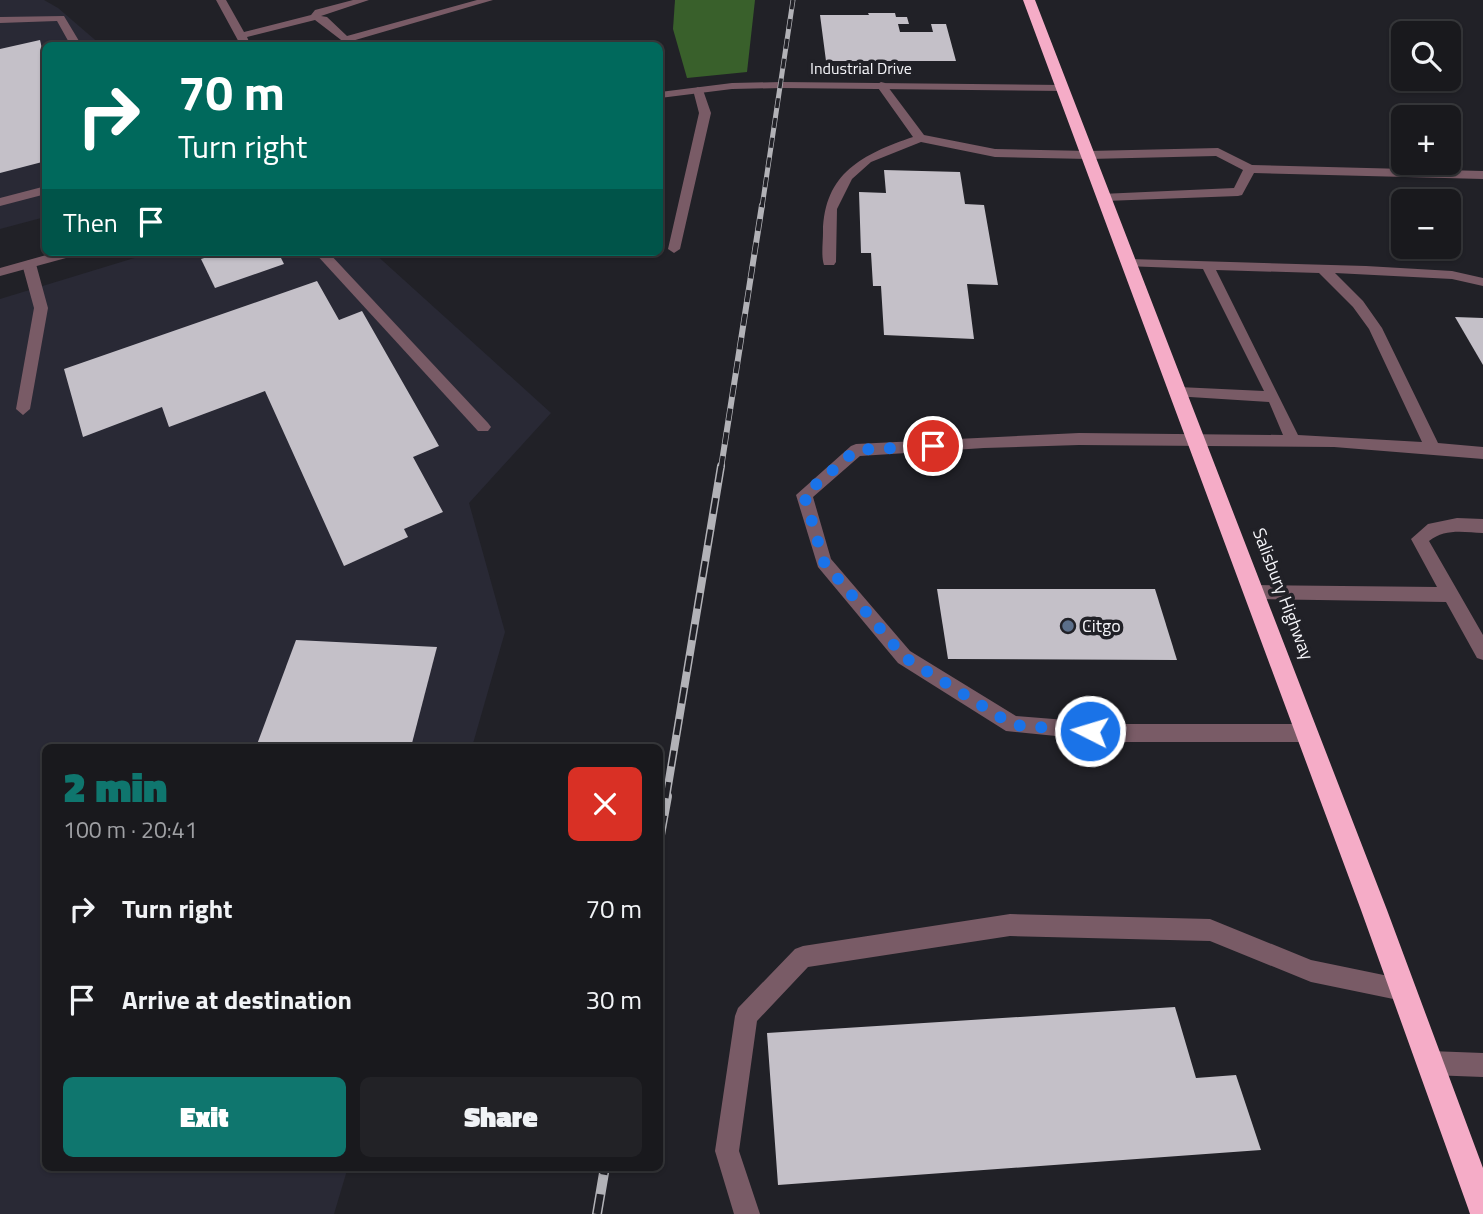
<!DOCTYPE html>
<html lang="en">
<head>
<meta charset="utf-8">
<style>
  body { margin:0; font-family:"Titillium Web",sans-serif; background:#222226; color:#f1f3f6; height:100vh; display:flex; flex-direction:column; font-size:26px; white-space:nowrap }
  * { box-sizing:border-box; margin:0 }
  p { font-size:23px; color:#9fa0a4 }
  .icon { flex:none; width:38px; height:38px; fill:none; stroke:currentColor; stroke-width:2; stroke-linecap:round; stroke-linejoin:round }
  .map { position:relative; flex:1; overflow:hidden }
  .panel { position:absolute; left:42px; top:744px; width:621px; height:427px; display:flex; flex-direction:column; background:#19191d; border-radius:10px; box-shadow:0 2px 5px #0004,0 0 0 2px #37383b }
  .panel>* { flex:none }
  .top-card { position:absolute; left:42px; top:42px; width:621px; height:214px; border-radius:10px; box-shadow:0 2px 5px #0004,0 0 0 2px #37383b; background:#00695c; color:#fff; overflow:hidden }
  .buttons { position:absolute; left:1391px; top:21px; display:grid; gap:14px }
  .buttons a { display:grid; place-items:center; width:70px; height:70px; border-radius:10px; background:#19191d; box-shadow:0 2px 5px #0004,0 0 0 2px #37383b; font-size:35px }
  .pin { position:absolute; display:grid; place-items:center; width:60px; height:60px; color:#fff; margin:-30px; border:4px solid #fff; border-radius:50%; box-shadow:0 2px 7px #0007 }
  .me { position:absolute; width:77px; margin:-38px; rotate:275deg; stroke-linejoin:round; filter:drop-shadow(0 0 5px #0008) }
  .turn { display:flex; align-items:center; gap:24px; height:147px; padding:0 21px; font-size:32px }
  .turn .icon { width:91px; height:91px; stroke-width:2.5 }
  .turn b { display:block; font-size:49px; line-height:60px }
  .then { display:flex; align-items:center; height:66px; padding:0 21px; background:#0003; gap:14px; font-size:26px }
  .round { display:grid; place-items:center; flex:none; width:74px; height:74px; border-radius:10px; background:#222226 }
  .summary { display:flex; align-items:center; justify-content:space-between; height:119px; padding:0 21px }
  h1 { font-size:42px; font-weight:800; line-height:52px; color:#0f766e }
  .cta { display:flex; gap:14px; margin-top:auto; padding:14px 21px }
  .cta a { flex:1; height:80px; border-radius:10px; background:#0f766e; color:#fff; font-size:28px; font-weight:800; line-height:80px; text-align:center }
  .cta a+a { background:#222226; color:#f1f3f6 }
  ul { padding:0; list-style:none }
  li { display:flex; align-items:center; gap:21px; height:91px; padding:0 21px }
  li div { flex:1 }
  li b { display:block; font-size:26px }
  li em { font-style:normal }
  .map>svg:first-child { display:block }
</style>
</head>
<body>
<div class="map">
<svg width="1483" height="1214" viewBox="0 0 1483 1214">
  <rect width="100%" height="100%" fill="#212127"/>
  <!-- built -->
  <g fill="#292935">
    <polygon points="0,0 44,0 58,8 101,45 46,46 45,217 0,229"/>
    <polygon points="154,252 373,252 551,413 469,503 505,632 472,747 46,747 46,1167 348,1167 334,1214 0,1214 0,299"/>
  </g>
  <!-- forest -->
  <polygon fill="#39602b" points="675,0 755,0 747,72 687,78 673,29"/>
  <!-- building -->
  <g fill="#c4c0c8">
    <polygon points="868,13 895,13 896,17 907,17 909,24 898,24 900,32 933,32 931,24 946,24 956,61 826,61 820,15 869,15"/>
    <polygon points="40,40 46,66 46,161 0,173 0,49"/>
    <polygon points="884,170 960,172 965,204 984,205 998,285 967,284 974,339 884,335 881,286 873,286 871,253 861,253 859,192 886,193"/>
    <polygon points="223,252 278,252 284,264 215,288 201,259"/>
    <polygon points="317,281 339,320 362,311 439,446 413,457 443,512 404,529 408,537 344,566 265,391 169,427 162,407 83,437 64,369"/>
    <polygon points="1455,317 1483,318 1483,365"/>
    <polygon points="937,589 1155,589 1177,660 948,659"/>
    <polygon points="296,640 437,647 411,747 256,747"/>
    <polygon points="1175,1007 1196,1078 1236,1075 1261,1150 778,1185 767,1033"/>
  </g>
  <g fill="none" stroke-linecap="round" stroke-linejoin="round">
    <!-- lane -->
    <g fill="#795b66" fill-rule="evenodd">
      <polygon points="216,0 226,0 244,32 311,15 315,10 353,0 369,0 321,16 327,17 347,36 477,0 493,0 345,43 315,20 247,37 251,46 241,46"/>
      <polygon points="64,16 82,46 71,46 57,21 0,23 0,17"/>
      <path d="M 881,82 L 885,83 L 924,135 L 995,149 L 1089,151 L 1218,148 L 1252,165 L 1483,171 L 1483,179 L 1254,173 L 1242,195 L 1238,196 L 1105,201 L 1099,197 L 1101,194 L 1234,188 L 1243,170 L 1216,156 L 1089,159 L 995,157 L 921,142 L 871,162 L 852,179 L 837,209 L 836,262 L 834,265 L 824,265 C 821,256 823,243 823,232 C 824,173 863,154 913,137 L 876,85 Z"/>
      <polygon points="698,87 703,90 711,113 680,249 674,253 668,249 699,113 693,90"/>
      <polygon points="46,186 46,194 0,206 0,198"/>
      <polygon points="314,252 328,252 488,423 491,427 488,431 478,431"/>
      <path d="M 1130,259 L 1366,266 L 1452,271 L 1483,278 L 1483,286 L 1452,279 L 1335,273 L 1363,301 L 1382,328 L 1438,443 L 1483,447 L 1483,459 L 1334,447 L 1079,445 L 984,448 L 860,456 L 813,497 L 831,559 L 910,651 L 1016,716 L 1116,724 L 1307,724 L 1314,727 L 1317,733 L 1314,739 L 1307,742 L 1116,742 L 1006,731 L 898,663 L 818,567 L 796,495 L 851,446 L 856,444 L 1079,433 L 1283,435 L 1269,402 L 1174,396 L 1172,392 L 1174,388 L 1179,387 L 1264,391 L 1203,269 L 1125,266 L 1123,263 ZM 1216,270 L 1319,273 L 1353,307 L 1369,329 L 1422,442 L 1298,435 Z"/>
      <polygon points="29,260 36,264 48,308 30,409 23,415 16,409 34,308 22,264"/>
      <path d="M 1457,518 L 1483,519 L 1483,533 C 1464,532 1445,528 1429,541 L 1483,635 L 1483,660 L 1477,658 L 1446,602 L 1254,599 L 1248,597 L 1245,592 L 1248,587 L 1254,585 L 1437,587 L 1411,539 L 1428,524 Z"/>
      <polygon points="1010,914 1210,919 1311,960 1403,979 1411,982 1414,990 1411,998 1403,1001 1311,982 1210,941 1010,936 808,967 757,1021 739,1151 760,1214 734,1214 715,1151 735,1016 738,1008 795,949 803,946"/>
      <polygon points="1430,1051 1483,1053 1483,1077 1430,1075 1422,1071 1418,1063 1422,1055"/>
    </g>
    <!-- street -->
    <g fill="#795b66" fill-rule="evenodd">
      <polygon points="782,82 1063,85 1068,88 1063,91 782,88 732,89 660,98 660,92 732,83"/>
      <polygon points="57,252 79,252 77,255 0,276 0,268"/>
    </g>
    <!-- highway -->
    <polygon fill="#f5acc7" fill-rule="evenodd" points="1023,0 1035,0 1387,910 1483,1168 1483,1214 1470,1214 1468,1208 1361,910"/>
    <defs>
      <polyline id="rail-far3" points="762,207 793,0"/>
      <polyline id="rail-far2" points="721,468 762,205"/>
      <polyline id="rail-far1" points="666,798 721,466"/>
      <g id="rail">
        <polyline points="660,835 667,796"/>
        <polyline points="597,1214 605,1167"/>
      </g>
    </defs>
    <!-- rail-far3 casing -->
    <use href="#rail-far3" stroke="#b2b2b7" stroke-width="5"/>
    <!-- rail-far2 casing -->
    <use href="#rail-far2" stroke="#b2b2b7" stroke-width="6"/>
    <!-- rail-far1 casing -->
    <use href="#rail-far1" stroke="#b2b2b7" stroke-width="8"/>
    <!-- rail casing -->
    <use href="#rail" stroke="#b2b2b7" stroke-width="10"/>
    <!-- rail-far3 -->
    <use href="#rail-far3" stroke="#212127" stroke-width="3.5" stroke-dasharray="10" stroke-linecap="butt"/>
    <!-- rail-far2 -->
    <use href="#rail-far2" stroke="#212127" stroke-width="4.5" stroke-dasharray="12" stroke-linecap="butt"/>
    <!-- rail-far1 -->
    <use href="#rail-far1" stroke="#212127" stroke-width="5" stroke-dasharray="16" stroke-linecap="butt"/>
    <!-- rail -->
    <use href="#rail" stroke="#212127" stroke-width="7" stroke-dasharray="20" stroke-linecap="butt"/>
  </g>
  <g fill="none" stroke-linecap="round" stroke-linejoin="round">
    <!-- route -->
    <polyline stroke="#1a73e8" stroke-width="12" stroke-dasharray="0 21.6" points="933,446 856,450 804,495 824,562 904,657 1013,725 1090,731"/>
  </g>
  <!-- markers -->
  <circle fill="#5c6f8a" stroke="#212127" stroke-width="2.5" cx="1068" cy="626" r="7"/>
  <g text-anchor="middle" stroke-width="7" stroke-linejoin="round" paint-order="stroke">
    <!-- far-street labels -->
    <g font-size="16" fill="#f5f5f9" stroke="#212127">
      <text x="861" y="74">Industrial Drive</text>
    </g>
    <!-- street labels -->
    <g font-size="18" fill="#f5f5f9" stroke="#212127">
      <text transform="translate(1283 594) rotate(69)" y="6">Salisbury Highway</text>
    </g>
    <!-- poi labels -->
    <g font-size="18" fill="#f5f5f9" stroke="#212127" text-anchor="start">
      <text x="1082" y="632">Citgo</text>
    </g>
  </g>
</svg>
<div class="buttons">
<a><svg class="icon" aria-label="search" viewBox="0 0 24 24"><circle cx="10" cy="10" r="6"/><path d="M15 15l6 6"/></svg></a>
<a>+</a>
<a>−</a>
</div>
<div class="pin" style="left:933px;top:446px;background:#d93025"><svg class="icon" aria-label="arrive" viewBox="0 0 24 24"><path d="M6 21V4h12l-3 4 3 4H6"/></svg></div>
<svg class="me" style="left:1090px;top:731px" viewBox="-20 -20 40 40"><circle r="17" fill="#1a73e8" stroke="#fff" stroke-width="3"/><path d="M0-11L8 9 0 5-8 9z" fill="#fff"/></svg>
<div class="top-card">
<div class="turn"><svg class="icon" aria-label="right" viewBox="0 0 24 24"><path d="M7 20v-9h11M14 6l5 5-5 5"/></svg><div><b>70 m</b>Turn right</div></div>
<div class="then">Then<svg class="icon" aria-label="arrive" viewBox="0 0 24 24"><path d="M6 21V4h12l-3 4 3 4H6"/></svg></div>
</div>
<section class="panel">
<div class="summary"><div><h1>2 min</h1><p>100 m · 20:41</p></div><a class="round" style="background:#d93025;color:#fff"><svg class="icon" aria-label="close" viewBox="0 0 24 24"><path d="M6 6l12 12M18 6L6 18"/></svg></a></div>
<ul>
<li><svg class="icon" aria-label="right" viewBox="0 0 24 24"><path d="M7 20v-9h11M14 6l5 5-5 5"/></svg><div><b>Turn right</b></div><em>70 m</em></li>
<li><svg class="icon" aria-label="arrive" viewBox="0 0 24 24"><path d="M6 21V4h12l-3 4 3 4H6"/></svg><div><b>Arrive at destination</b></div><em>30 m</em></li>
</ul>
<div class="cta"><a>Exit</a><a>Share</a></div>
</section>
</div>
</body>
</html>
